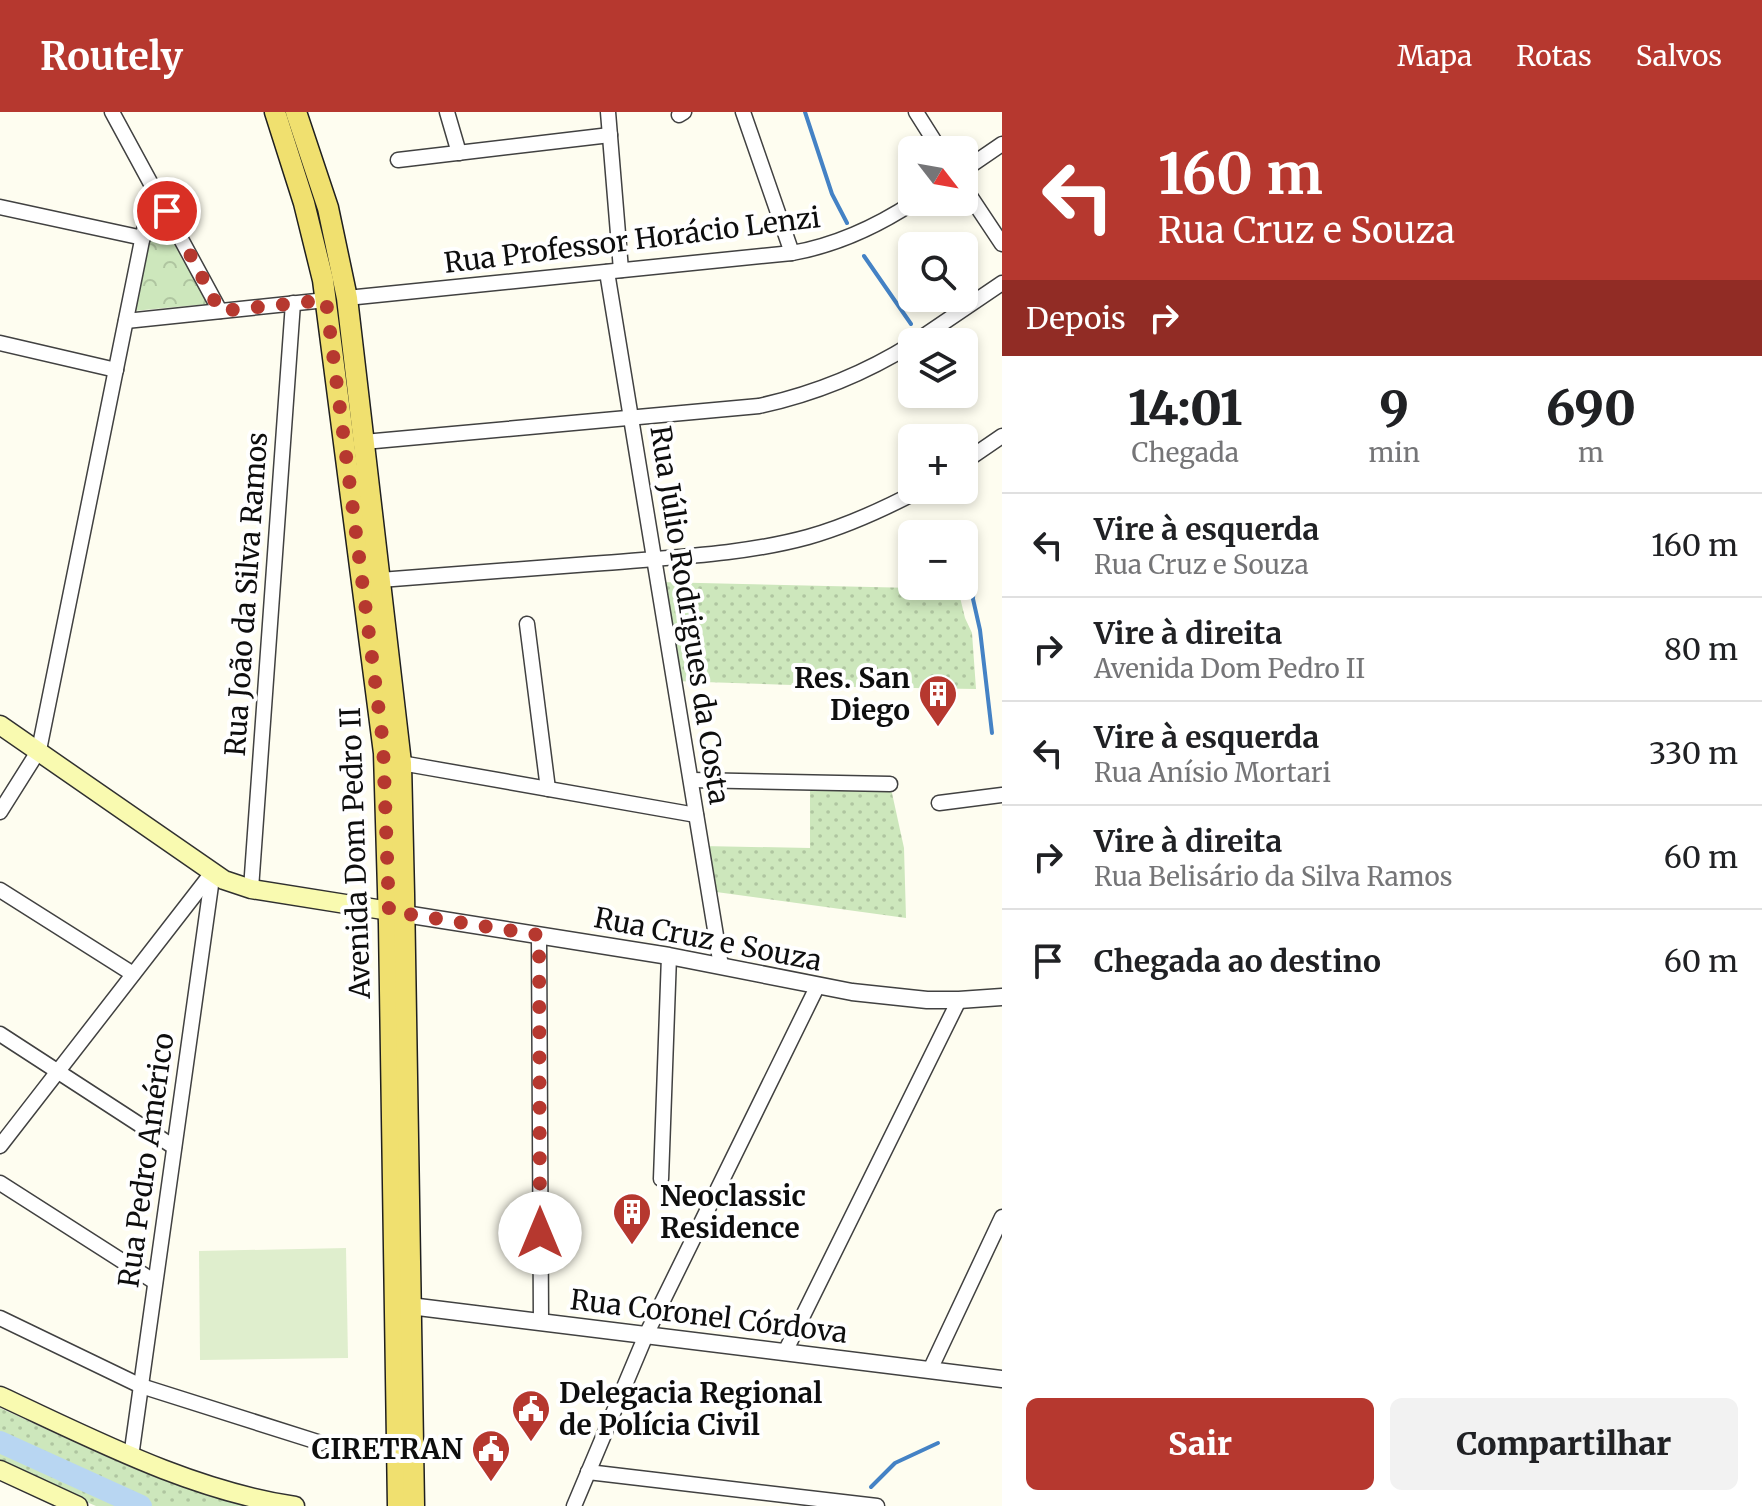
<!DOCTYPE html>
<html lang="pt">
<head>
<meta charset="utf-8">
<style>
  body { margin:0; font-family:Merriweather,serif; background:#f2f2f2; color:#202124; height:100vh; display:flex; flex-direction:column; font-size:30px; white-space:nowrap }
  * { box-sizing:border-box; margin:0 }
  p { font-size:26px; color:#757577 }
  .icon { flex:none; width:44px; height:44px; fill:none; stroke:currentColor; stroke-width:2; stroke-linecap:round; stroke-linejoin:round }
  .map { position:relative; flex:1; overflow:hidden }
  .details { display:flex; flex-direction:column; background:#fff; width:760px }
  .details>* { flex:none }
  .guide { background:#b6382f; color:#fff; overflow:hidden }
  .needle { width:52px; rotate:121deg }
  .controls { position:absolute; left:898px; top:24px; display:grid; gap:16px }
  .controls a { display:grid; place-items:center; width:80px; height:80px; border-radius:12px; background:#fff; box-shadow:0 4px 12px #0003; font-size:40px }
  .pin { position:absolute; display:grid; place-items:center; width:68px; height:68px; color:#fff; margin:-34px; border:4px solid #fff; border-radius:50%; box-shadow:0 2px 8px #0007 }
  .me { position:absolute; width:88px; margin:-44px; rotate:0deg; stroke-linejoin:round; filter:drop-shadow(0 0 6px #0008) }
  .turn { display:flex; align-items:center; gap:28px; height:168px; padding:0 24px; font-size:36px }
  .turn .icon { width:104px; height:104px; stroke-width:2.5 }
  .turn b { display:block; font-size:56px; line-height:68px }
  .then { display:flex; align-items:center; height:76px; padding:0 24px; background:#0003; gap:16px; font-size:30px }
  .eta { display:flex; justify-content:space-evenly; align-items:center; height:136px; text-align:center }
  .eta b { font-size:48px; font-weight:800; line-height:56px }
  .action { display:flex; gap:16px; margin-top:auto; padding:16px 24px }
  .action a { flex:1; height:92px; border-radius:12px; background:#b6382f; color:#fff; font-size:32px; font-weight:800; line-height:92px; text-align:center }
  .action a+a { background:#f2f2f2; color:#202124 }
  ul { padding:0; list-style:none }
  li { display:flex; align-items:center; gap:24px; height:104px; padding:0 24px; border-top:2px solid #e0e0e0 }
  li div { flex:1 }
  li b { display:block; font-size:30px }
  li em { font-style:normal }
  header { display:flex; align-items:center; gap:48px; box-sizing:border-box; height:112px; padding:0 40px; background:#b6382f; color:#fff }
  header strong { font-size:38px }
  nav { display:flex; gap:44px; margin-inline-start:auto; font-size:28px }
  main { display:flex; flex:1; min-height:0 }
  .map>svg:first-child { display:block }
</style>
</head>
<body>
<header>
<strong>Routely</strong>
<nav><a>Mapa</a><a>Rotas</a><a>Salvos</a></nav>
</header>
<main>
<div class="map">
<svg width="1002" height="1394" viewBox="0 0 1002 1394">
  <defs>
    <pattern id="grass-dots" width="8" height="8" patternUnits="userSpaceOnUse" patternTransform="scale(2)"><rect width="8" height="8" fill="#cde7bc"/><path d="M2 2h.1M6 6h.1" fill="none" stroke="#afc5a0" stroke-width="1.8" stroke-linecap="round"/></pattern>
    <pattern id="park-crowns" width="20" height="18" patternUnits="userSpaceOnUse" patternTransform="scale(2)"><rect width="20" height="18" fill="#cde7bc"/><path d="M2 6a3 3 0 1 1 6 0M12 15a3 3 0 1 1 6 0" fill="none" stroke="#afc5a0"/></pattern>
  </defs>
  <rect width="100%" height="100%" fill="#fefdf0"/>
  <!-- grass -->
  <g fill="url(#grass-dots)">
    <polygon points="658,470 958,477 965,506 972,521 976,577 853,575 674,569"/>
    <polygon points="810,670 890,672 904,736 906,806 709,779 702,734 810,736"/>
    <path d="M 0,1296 C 80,1332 161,1374 247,1394 L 96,1394 L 0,1353 Z"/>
  </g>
  <!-- park -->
  <polygon fill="url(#park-crowns)" points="156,97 208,192 133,199"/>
  <!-- pitch -->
  <polygon fill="#dfeecd" points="346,1136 348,1246 200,1248 199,1139"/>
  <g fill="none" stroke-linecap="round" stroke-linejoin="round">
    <!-- stream -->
    <g stroke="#4482c5" stroke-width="4">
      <polyline points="805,0 832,82 847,111"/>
      <polyline points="864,144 911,212"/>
      <polyline points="975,437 973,487 980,518 992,621"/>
      <polyline points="871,1375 895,1351 938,1331"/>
    </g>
    <!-- river -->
    <polyline stroke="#b8d6f2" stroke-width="22" points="0,1330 141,1394"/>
    <defs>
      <g id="minor">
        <polyline points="112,0 220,199"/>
        <polyline points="447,0 459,41"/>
        <polyline points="608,0 621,158"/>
        <polyline points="743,0 792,141"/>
        <polyline points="916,0 940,38"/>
        <polyline points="679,3 684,0"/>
        <polyline points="398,48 610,23"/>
        <polyline points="964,58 1002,32"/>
        <polyline points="964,75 1002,132"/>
        <polyline points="0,95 143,126"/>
        <polyline points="607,160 721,854"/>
        <path d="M 347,186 L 792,141 C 837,133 876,115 914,90"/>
        <polyline points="126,209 326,188"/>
        <polyline points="915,230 1002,171"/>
        <polyline points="0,231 116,258"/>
        <path d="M 364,330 L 759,294 C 814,282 864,262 912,232"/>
        <polyline points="964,350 1002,324"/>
        <path d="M 380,468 C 454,462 529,456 604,451 C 672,445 742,443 808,425 C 847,414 884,397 920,378"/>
        <polyline points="527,512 548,677"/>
        <polyline points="401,651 696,703"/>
        <polyline points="691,668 890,672"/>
        <polyline points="939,691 1002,683"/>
        <polyline points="0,700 39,638 153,74"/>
        <polyline points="251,777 293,191"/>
        <polyline points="0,778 133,862"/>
        <polyline points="539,823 541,1210"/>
        <polyline points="0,922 174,1035"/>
        <polyline points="0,1034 211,762"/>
        <polyline points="661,1067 669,844"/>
        <polyline points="0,1071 155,1170"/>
        <polyline points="0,1206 141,1274 321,1331"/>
        <polyline points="785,1240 959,888"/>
        <polyline points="930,1258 1002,1105"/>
        <polyline points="131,1345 213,759"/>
        <polyline points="588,1360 877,1394"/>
        <polyline points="574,1394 646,1223 818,873"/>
      </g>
      <g id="tertiary">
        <polyline points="405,802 669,844 852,880 927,888 959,888 1002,885"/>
        <polyline points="410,1194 1002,1267"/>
      </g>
      <g id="secondary">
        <polyline points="0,613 224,768 251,777 402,801"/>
        <path d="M 0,1284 C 95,1328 190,1378 295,1394"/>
        <polyline points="0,1358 78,1394"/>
      </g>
      <g id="primary">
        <polyline points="275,0 304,91 323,168 384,641 389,812 398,1394"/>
        <polyline points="296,0 328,96 347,186 401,651 404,782 414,1394"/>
      </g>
    </defs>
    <!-- minor casing -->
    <use href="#minor" stroke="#414141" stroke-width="17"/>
    <!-- tertiary casing -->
    <use href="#tertiary" stroke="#414141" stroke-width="19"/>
    <!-- secondary casing -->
    <use href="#secondary" stroke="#303030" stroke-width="21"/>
    <!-- primary casing -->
    <use href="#primary" stroke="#1f1f1f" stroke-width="23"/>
    <!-- minor -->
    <use href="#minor" stroke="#fff" stroke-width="14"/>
    <!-- tertiary -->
    <use href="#tertiary" stroke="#fff" stroke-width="16"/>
    <!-- secondary -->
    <use href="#secondary" stroke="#f9fab0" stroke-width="18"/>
    <!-- primary -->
    <use href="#primary" stroke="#f0e06f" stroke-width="20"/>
  </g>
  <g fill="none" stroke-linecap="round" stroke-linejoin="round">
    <!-- route -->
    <polyline stroke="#b6382f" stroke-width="14" stroke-dasharray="0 25.2" points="167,99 220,199 326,188 383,631 389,799 539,823 540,1121"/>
  </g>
  <!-- icons -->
  <defs>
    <symbol id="building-pin" viewBox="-11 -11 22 30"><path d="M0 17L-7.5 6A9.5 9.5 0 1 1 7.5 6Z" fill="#b6382f" stroke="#fff"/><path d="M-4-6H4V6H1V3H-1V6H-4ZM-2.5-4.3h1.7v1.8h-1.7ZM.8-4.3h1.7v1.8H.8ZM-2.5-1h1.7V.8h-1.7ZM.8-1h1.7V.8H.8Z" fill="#fff"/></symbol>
    <symbol id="civic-pin" viewBox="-11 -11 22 30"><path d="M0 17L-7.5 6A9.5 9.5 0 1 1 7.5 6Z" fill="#b6382f" stroke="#fff"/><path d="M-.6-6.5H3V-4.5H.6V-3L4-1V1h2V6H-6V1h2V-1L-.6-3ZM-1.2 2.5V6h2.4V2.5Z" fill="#fff"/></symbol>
  </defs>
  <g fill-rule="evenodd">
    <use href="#building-pin" x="916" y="560" width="44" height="60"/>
    <use href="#building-pin" x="610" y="1078" width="44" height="60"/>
    <use href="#civic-pin" x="509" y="1275" width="44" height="60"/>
    <use href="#civic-pin" x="469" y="1315" width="44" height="60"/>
  </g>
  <g text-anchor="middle" stroke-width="8" stroke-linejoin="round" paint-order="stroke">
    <!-- street labels -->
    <g font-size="28" fill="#0e0e0e" stroke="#fff">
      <text transform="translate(632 128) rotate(-7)" y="10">Rua Professor Horácio Lenzi</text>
      <text transform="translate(246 482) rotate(-86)" y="10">Rua João da Silva Ramos</text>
      <text transform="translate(690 503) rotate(81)" y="10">Rua Júlio Rodrigues da Costa</text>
      <text transform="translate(355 741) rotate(-92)" y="10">Avenida Dom Pedro II</text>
      <text transform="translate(708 827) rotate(11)" y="10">Rua Cruz e Souza</text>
      <text transform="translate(146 1048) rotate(-82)" y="10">Rua Pedro Américo</text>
      <text transform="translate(709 1204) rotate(7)" y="10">Rua Coronel Córdova</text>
    </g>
    <!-- poi labels -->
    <g font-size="28" font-weight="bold" fill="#0e0e0e" stroke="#fff" text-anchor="end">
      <text x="910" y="576">Res. San<tspan x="910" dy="32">Diego</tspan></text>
      <text x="660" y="1094" text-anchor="start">Neoclassic<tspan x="660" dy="32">Residence</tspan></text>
      <text x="559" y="1291" text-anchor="start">Delegacia Regional<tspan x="559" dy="32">de Polícia Civil</tspan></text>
      <text x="463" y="1347">CIRETRAN</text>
    </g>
  </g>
</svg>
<div class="controls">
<a><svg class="needle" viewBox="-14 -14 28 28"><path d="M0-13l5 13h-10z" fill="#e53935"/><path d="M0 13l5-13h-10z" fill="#757577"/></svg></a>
<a><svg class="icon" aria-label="search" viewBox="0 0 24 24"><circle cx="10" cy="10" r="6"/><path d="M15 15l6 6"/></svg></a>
<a><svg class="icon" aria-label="layers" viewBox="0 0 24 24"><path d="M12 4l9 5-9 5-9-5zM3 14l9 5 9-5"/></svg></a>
<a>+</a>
<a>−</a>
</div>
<div class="pin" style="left:167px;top:99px;background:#d93025"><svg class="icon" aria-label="arrive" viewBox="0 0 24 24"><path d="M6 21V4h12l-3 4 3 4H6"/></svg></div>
<svg class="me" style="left:540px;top:1121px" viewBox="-20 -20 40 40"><circle r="19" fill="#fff"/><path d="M0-13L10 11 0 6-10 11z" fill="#b6382f"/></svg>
</div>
<section class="details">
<div class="guide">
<div class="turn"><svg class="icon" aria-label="left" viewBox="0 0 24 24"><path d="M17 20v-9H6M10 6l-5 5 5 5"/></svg><div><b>160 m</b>Rua Cruz e Souza</div></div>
<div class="then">Depois<svg class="icon" aria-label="right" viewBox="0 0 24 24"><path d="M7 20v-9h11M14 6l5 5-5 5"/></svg></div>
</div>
<div class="eta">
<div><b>14:01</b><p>Chegada</p></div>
<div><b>9</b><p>min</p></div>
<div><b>690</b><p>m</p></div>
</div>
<ul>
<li><svg class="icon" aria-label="left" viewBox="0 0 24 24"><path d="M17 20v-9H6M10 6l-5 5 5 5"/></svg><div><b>Vire à esquerda</b><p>Rua Cruz e Souza</p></div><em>160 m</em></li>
<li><svg class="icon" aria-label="right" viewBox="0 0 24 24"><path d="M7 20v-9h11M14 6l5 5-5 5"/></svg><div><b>Vire à direita</b><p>Avenida Dom Pedro II</p></div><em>80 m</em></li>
<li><svg class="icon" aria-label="left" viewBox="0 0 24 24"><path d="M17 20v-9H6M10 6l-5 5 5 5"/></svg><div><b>Vire à esquerda</b><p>Rua Anísio Mortari</p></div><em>330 m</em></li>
<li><svg class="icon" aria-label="right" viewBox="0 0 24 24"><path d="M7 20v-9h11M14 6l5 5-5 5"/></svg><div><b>Vire à direita</b><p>Rua Belisário da Silva Ramos</p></div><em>60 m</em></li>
<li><svg class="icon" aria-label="arrive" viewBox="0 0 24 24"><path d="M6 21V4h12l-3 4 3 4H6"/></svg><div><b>Chegada ao destino</b></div><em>60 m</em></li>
</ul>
<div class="action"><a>Sair</a><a>Compartilhar</a></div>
</section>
</main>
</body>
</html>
